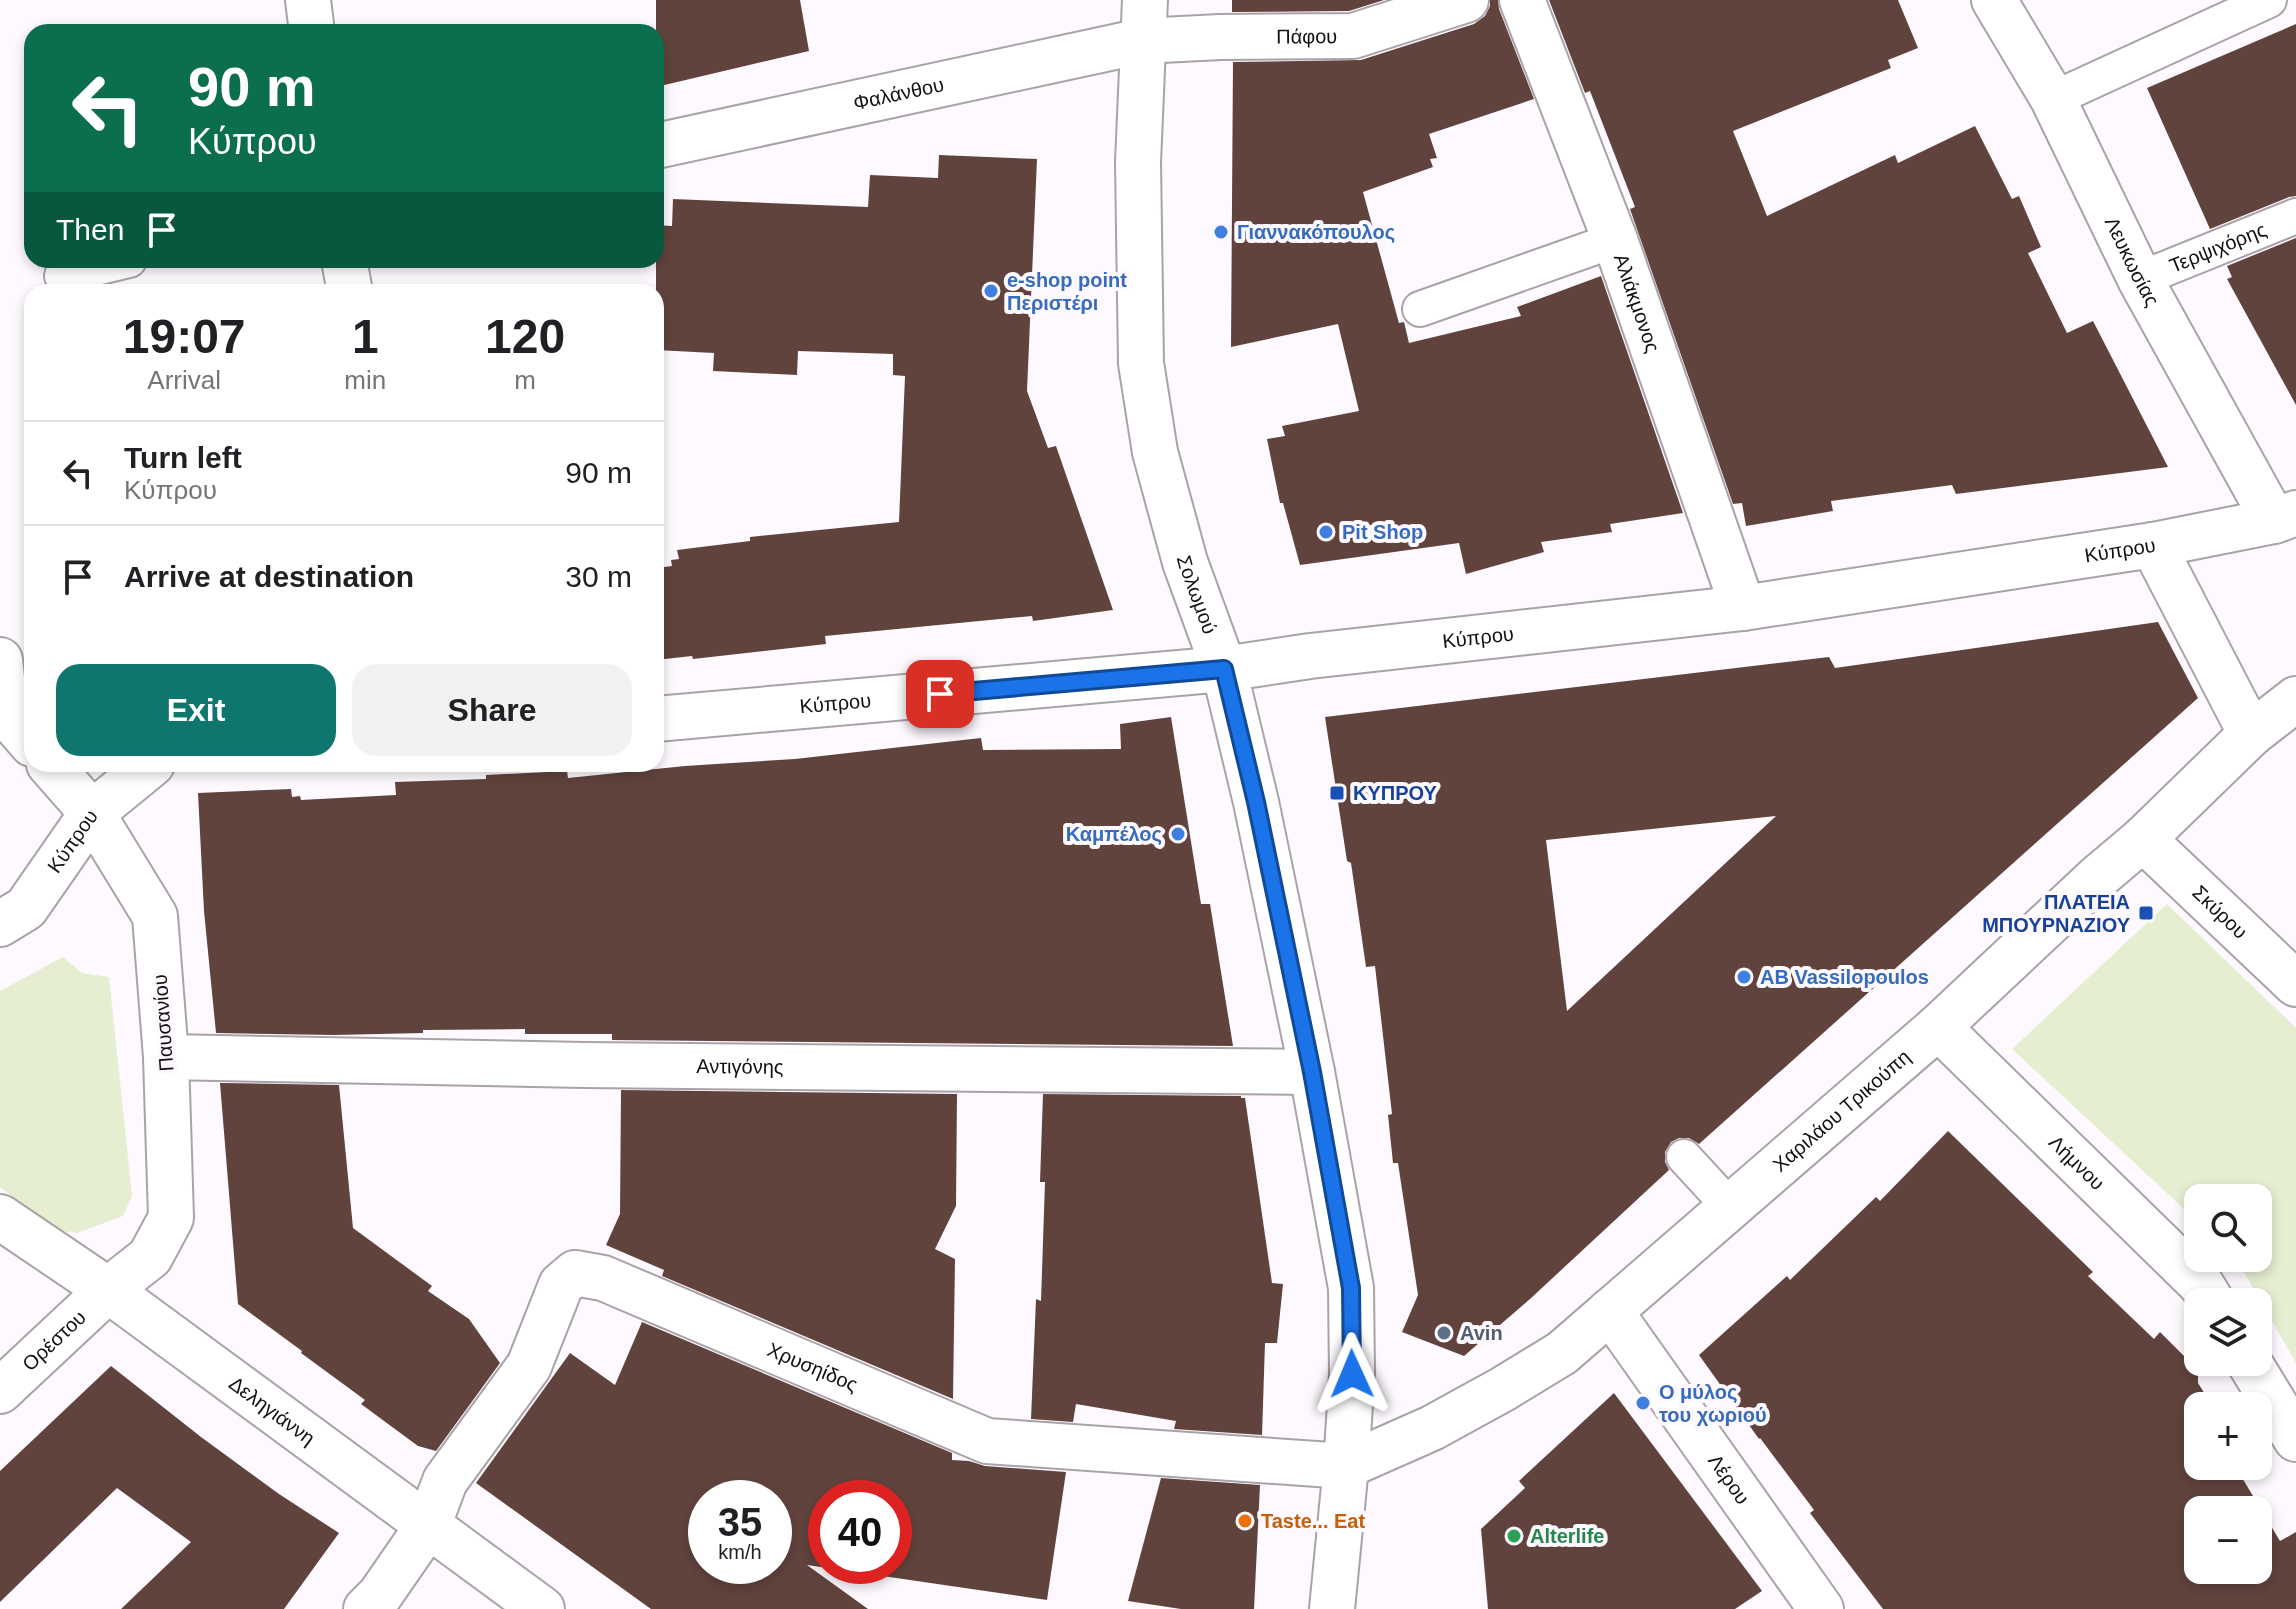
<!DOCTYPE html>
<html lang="en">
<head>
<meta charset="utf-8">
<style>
  body { margin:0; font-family:Helvetica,sans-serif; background:#f2f2f2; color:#202124; height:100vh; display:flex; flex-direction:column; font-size:30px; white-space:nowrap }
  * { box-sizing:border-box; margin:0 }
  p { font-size:26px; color:#757577 }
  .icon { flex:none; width:44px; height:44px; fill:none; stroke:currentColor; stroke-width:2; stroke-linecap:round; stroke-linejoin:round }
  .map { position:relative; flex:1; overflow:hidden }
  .side { position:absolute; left:24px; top:284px; width:640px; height:488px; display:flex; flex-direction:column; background:#fff; border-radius:24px; box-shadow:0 4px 12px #0003 }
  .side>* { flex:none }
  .banner { position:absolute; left:24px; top:24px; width:640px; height:244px; border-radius:24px; box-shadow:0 4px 12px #0003; background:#0b6e4f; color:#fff; overflow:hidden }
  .tools { position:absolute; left:2184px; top:1184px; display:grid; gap:16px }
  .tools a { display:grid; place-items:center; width:88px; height:88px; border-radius:16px; background:#fff; box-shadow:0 4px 12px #0003; font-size:40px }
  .speed { position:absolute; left:688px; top:1480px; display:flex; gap:16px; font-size:40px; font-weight:700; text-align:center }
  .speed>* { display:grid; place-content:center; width:104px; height:104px; border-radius:50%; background:#fff; box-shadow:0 4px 12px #0003; line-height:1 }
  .speed small { font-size:20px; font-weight:400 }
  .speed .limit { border:12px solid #d22; background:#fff; color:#111 }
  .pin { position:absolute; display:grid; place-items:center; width:68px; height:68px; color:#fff; margin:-34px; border-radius:16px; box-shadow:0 4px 12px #0006 }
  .me { position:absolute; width:88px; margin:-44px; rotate:359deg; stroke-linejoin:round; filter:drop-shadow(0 0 6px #0008) }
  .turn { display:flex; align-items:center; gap:28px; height:168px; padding:0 32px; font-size:36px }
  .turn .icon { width:104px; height:104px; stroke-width:2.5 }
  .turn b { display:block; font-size:56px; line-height:68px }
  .then { display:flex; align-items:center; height:76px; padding:0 32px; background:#0003; gap:16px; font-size:30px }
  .eta { display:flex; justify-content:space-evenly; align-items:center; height:136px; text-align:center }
  .eta b { font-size:48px; font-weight:700; line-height:56px }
  .cta { display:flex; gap:16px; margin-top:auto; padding:16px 32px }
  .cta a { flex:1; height:92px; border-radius:24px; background:#0f766e; color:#fff; font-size:32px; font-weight:700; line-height:92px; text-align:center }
  .cta a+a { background:#f2f2f2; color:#202124 }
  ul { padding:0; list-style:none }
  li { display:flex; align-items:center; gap:24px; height:104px; padding:0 32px; border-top:2px solid #e0e0e0 }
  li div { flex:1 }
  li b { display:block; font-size:30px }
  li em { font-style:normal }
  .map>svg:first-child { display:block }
</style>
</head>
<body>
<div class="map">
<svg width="2296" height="1609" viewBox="0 0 2296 1609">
  <rect width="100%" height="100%" fill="#fef9fe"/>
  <!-- green -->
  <g fill="#e5eed1">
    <polygon points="2167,904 2296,1028 2296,1363 2236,1258 2258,1258 2258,1198 2198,1198 2198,1222 2012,1049"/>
    <polygon points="63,957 82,973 109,977 132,1196 123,1216 77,1233 57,1231 0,1187 0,991"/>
  </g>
  <!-- building -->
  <g fill="#61433d" fill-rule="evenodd">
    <polygon points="656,0 800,0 809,51 656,87"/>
    <polygon points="1232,0 1384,0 1349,11 1232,12"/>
    <polygon points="1490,0 1498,0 1499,9 1534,99 1429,134 1437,158 1430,159 1433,167 1363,192 1399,323 1404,322 1409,343 1521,316 1517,307 1601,276 1683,513 1610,524 1612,532 1541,542 1544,552 1466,574 1459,543 1300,565 1283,503 1280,503 1267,439 1285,436 1282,426 1359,411 1338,324 1231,347 1233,62 1361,60 1474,24 1485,16 1490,6"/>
    <polygon points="1549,0 1898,0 1918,48 1888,60 1891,68 1733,131 1767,216 1895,155 1898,163 1975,126 2012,199 2019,196 2041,247 2028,253 2067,333 2093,321 2168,467 1956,494 1952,485 1831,501 1833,511 1746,526 1742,503 1733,504 1630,209 1635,207 1590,91 1585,93"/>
    <polygon points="2296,24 2296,196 2289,197 2210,229 2147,88"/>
    <polygon points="939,155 1037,159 1027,391 1048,448 1056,446 1113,610 1033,621 1032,616 825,636 826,644 693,659 692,656 656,660 656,568 672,566 671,560 679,559 677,550 750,541 750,537 899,522 905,376 893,375 893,354 798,351 797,375 713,371 714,353 656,350 656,225 672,226 673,199 868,207 870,175 938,178"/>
    <polygon points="2296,238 2296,405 2227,279 2232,277 2227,266"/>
    <path d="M 2158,622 L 2198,698 L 1699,1144 L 1689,1138 L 1679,1138 L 1671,1142 L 1665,1152 L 1665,1162 L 1669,1170 L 1530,1299 L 1464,1356 L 1402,1332 L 1418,1295 L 1398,1163 L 1393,1163 L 1388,1115 L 1392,1114 L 1375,966 L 1366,967 L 1351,863 L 1347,861 L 1325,717 L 1829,657 L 1835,668 ZM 1776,816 L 1567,1011 L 1546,840 Z"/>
    <polygon points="1171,717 1201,904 1210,904 1233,1046 612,1040 612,1034 525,1034 525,1029 423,1030 423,1033 334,1035 216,1033 204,911 198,793 291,789 292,797 300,796 301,800 396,795 395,782 486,779 486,775 567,771 568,778 685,766 795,759 981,738 983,750 1121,749 1120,724"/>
    <polygon points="220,1083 339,1085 353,1228 432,1286 428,1291 469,1319 500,1363 436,1451 418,1446 361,1404 365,1400 301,1353 302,1351 238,1304"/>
    <polygon points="621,1090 957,1094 956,1206 935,1249 955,1259 953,1399 662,1276 664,1270 606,1245 620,1214"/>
    <polygon points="1043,1094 1241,1096 1241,1098 1245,1098 1272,1283 1283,1284 1277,1343 1265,1343 1262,1435 1174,1429 1176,1421 1076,1404 1073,1422 1031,1419 1036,1299 1041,1301 1045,1182 1040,1182"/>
    <path d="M 1948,1131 L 2093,1272 L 2088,1276 L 2154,1339 L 2160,1332 L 2198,1370 L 2198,1383 L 2208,1399 L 2198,1406 L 2198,1466 L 2235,1466 L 2280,1541 L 2296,1532 L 2296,1609 L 1883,1609 L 1810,1513 L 1814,1510 L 1760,1438 L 1759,1439 L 1699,1355 L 1787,1276 L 1790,1280 L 1876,1197 L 1880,1201 ZM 2198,1510 L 2258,1510 L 2258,1570 L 2198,1570 Z"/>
    <path d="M 642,1322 L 952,1453 L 952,1460 L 969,1461 L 985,1466 L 1066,1472 L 1047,1600 L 807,1565 L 868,1609 L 651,1609 L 476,1483 L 570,1353 L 615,1385 ZM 706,1498 L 774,1498 L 774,1566 L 706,1566 ZM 826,1498 L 894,1498 L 894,1566 L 826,1566 Z"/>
    <polygon points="111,1366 201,1437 279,1494 339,1533 284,1609 121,1609 191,1542 117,1488 0,1602 0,1471"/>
    <polygon points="1614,1393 1762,1591 1735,1609 1488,1609 1481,1529 1525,1488 1519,1481"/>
    <polygon points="1161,1478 1260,1485 1254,1609 1181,1609 1128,1601"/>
  </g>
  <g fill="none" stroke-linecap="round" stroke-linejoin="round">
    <defs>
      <g id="lane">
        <polyline points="2053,99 2269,0"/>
        <polyline points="62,276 129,260"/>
        <path id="s1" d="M 2140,279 L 2296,216"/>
        <polyline points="1420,309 1615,240"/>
        <polyline points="1684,1157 1730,1207"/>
      </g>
      <g id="street">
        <polyline points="308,0 312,32"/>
        <path id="s2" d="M 1522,0 L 1615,240 L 1743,608"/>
        <path id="s3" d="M 1994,0 L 2053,99 L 2140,279 L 2274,521"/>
        <path id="s4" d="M 656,146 L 1142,41 L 1220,37 L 1353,36 L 1466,0"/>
        <polyline points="344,260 350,292"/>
        <polyline points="2153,545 2251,734"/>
        <polyline points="0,660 6,714 32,744"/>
        <path id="s5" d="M 656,719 L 1224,669"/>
        <path id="s6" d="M 2143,839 L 2296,984"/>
        <path id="s7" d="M 0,924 L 26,908 L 92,813 L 152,764"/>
        <path id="s8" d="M 1938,1027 L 2201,1284 L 2212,1302"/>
        <path id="s9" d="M 166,1057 L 584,1065 L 1312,1072"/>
        <path id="s10" d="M 0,1217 L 108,1290 L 542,1609"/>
        <path id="s11" d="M 1610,1311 L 1821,1609"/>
        <polyline points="2249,1362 2296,1439"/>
        <path id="s12" d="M 0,1391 L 108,1290 L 150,1257 L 171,1218 L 166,1057 L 155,916 L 92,813 L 49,764"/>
        <path id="s13" d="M 366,1609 L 380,1595 L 429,1524 L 445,1481 L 529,1366 L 561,1285 L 575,1273 L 603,1278 L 987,1441 L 1346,1466"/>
      </g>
      <g id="secondary">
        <path id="s14" d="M 1145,0 L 1138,162 L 1141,363 L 1155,452 L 1185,562 L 1224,669 L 1256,802 L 1312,1072 L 1351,1288 L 1352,1374 L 1346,1466 L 1332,1609"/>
        <path id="s15" d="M 1224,669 L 1310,656 L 1743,608 L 2153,545 L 2274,521 L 2296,513"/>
        <path id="s16" d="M 1346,1466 L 1432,1428 L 1503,1389 L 1562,1353 L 1938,1027 L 2098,877 L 2143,839 L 2251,734 L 2296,699"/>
      </g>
    </defs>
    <!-- lane casing -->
    <use href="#lane" stroke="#aaa2a9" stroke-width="38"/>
    <!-- street casing -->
    <use href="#street" stroke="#aaa2a9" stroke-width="48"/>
    <!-- secondary casing -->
    <use href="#secondary" stroke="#aaa2a9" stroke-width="48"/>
    <!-- lane -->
    <use href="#lane" stroke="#fff" stroke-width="34"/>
    <!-- street -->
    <use href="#street" stroke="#fff" stroke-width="44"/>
    <!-- secondary -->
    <use href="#secondary" stroke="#fff" stroke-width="44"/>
  </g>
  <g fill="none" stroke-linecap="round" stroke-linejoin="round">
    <defs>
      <polyline id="route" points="940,694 1224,669 1256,802 1312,1072 1351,1288 1352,1374"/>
    </defs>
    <!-- route casing -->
    <use href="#route" stroke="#114b97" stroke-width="20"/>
    <!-- route -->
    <use href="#route" stroke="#1a73e8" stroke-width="14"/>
  </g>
  <!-- markers -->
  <g fill="#3f7fe0" stroke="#fef9fe" stroke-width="3">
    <circle cx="1221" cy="232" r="8"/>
    <circle cx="991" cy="291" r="8"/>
    <circle cx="1326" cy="532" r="8"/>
    <circle cx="1178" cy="834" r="8"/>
    <circle cx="1744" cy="977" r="8"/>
    <circle cx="1643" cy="1403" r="8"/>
  </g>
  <g fill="#1a4fb4" stroke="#fef9fe" stroke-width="3">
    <rect x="1329" y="785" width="16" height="16" rx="4"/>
    <rect x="2138" y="905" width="16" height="16" rx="4"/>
  </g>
  <circle fill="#5c6f8a" stroke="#fef9fe" stroke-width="3" cx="1444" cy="1333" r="8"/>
  <circle fill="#e8710a" stroke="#fef9fe" stroke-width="3" cx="1245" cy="1521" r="8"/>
  <circle fill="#2e9e5b" stroke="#fef9fe" stroke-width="3" cx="1514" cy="1536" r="8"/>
  <g text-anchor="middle" stroke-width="8" stroke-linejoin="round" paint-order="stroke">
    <!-- street labels -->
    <g font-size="20" fill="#131012" stroke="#fef9fe">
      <text dy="7" stroke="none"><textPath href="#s4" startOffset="662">Πάφου</textPath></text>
      <text dy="7" stroke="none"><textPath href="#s4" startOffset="248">Φαλάνθου</textPath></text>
      <text dy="7" stroke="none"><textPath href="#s1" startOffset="84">Τερψιχόρης</textPath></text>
      <text dy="7" stroke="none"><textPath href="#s3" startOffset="296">Λευκωσίας</textPath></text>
      <text dy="7" stroke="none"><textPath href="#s2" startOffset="324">Αλιάκμονος</textPath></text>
      <text dy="7" stroke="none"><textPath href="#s15" startOffset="904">Κύπρου</textPath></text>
      <text dy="7" stroke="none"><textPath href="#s14" startOffset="602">Σολωμού</textPath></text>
      <text dy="7" stroke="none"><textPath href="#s15" startOffset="256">Κύπρου</textPath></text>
      <text dy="7" stroke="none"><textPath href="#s5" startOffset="180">Κύπρου</textPath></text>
      <text dy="7" stroke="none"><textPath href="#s7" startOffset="112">Κύπρου</textPath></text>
      <text dy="7" stroke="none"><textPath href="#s6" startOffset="106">Σκύρου</textPath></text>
      <text transform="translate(163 1023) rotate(-94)" y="7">Παυσανίου</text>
      <text dy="7" stroke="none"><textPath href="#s9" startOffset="574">Αντιγόνης</textPath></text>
      <text dy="7" stroke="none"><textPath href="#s16" startOffset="614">Χαριλάου Τρικούπη</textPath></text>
      <text dy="7" stroke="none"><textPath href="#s8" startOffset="194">Λήμνου</textPath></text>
      <text dy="7" stroke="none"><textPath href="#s12" startOffset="74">Ορέστου</textPath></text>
      <text dy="7" stroke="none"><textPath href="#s13" startOffset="656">Χρυσηίδος</textPath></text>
      <text dy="7" stroke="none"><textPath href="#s10" startOffset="334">Δεληγιάννη</textPath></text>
      <text dy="7" stroke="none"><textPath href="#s11" startOffset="206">Λέρου</textPath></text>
    </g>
    <!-- shop labels -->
    <g font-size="20" font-weight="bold" fill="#366cbe" stroke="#fef9fe" text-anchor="start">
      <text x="1237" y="239">Γιαννακόπουλος</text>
      <text x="1007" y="287">e-shop point<tspan x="1007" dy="23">Περιστέρι</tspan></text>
      <text x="1342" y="539">Pit Shop</text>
      <text x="1162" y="841" text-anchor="end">Καμπέλος</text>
      <text x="1760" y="984">AB Vassilopoulos</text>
      <text x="1659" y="1399">Ο μύλος<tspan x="1659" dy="23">του χωριού</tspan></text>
    </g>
    <!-- transit labels -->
    <g font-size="20" font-weight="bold" fill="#164399" stroke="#fef9fe" text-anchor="start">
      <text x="1353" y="800">ΚΥΠΡΟΥ</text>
      <text x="2130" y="909" text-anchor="end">ΠΛΑΤΕΙΑ<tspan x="2130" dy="23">ΜΠΟΥΡΝΑΖΙΟΥ</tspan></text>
    </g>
    <!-- service labels -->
    <g font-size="20" font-weight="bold" fill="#4e5e75" stroke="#fef9fe" text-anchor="start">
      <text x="1460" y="1340">Avin</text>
    </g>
    <!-- food labels -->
    <g font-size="20" font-weight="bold" fill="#c56008" stroke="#fef9fe" text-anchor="start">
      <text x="1261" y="1528">Taste... Eat</text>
    </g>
    <!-- leisure labels -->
    <g font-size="20" font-weight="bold" fill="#27864d" stroke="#fef9fe" text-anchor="start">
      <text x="1530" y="1543">Alterlife</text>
    </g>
  </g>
</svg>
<div class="tools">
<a><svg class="icon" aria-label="search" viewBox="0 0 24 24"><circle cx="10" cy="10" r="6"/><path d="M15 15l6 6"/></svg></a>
<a><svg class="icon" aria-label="layers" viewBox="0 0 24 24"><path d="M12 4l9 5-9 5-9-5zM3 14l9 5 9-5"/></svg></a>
<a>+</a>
<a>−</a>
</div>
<div class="speed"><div>35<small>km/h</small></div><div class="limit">40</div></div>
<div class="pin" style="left:940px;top:694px;background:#d93025"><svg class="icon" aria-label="arrive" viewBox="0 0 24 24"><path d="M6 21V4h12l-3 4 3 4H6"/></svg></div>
<svg class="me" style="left:1352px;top:1374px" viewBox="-20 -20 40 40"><path d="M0-17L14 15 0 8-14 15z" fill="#1a73e8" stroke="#fff" stroke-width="4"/></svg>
<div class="banner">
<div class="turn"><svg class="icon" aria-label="left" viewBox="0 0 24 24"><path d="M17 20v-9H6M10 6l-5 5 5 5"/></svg><div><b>90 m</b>Κύπρου</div></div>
<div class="then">Then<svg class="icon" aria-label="arrive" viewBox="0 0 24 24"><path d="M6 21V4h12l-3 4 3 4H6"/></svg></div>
</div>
<section class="side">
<div class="eta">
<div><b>19:07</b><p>Arrival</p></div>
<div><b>1</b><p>min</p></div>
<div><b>120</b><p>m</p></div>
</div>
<ul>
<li><svg class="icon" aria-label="left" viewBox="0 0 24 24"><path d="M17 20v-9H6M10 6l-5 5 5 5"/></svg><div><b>Turn left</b><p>Κύπρου</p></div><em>90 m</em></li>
<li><svg class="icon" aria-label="arrive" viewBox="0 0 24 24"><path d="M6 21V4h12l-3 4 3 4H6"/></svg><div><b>Arrive at destination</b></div><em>30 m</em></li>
</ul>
<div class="cta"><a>Exit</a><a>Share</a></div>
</section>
</div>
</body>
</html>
